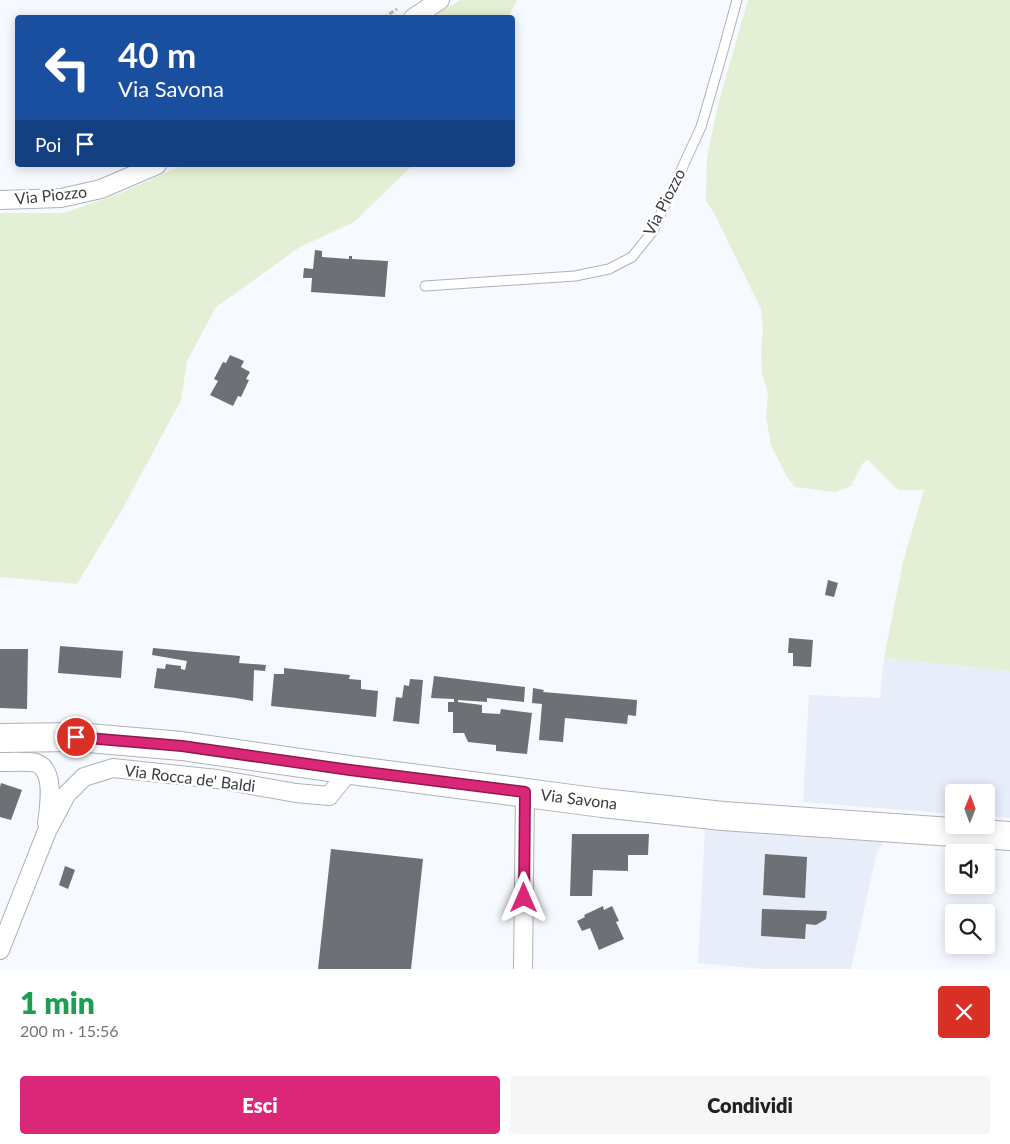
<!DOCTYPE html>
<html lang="it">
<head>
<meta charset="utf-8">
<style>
  body { margin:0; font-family:Lato,sans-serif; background:#f6f6f6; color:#202124; height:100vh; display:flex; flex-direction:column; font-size:19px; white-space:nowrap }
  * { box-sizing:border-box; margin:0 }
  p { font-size:16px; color:#757577 }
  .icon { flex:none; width:28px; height:28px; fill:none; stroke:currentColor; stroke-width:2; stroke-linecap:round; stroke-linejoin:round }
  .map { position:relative; height:969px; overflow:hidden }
  .side { display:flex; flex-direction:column; background:#fff; flex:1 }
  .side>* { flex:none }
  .hud { position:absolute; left:15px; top:15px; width:500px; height:152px; border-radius:5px; box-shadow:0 2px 12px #0003; background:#1a4fa0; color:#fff; overflow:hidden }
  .needle { width:32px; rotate:1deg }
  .tools { position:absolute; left:945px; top:784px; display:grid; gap:10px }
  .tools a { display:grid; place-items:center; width:50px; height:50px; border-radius:5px; background:#fff; box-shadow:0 2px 12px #0003; font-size:25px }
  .pin { position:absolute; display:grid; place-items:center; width:42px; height:42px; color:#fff; margin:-21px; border:2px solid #fff; border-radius:50%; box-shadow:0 1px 5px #0007 }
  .me { position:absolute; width:55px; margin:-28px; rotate:0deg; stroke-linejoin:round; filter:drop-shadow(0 0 4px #0008) }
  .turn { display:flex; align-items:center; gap:18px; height:105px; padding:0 20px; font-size:22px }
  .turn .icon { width:65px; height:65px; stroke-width:2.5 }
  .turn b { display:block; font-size:35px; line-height:42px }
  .then { display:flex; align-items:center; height:48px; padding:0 20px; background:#0003; gap:10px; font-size:19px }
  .round { display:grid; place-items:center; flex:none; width:52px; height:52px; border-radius:5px; background:#f6f6f6 }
  .overview { display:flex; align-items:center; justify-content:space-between; height:85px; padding:0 20px }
  h1 { font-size:30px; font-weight:800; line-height:38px; color:#1e9e55 }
  .primary-button { display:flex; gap:10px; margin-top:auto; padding:10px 20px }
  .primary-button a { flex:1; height:58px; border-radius:5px; background:#db2777; color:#fff; font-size:20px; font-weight:800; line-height:58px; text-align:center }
  .primary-button a+a { background:#f6f6f6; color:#202124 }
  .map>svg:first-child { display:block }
</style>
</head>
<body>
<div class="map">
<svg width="1010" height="969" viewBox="0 0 1010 969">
  <rect width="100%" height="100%" fill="#f6f9fe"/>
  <!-- built -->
  <g fill="#e7eef9">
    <polygon points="884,658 1010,671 1010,818 986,816 986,792 954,792 954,814 803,802 809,695 880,698"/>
    <polygon points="705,829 883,842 876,856 851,969 765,969 698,963"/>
  </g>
  <!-- green -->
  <g fill="#e4f0d5">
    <polygon points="460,0 517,0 508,17 432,17"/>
    <polygon points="748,0 1010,0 1010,671 884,658 903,562 924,490 898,490 868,460 863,463 851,486 836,492 795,487 787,477 771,445 766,416 768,393 762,374 761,352 763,330 761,309 714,213 706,201 707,157 719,101"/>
    <polygon points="183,165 413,165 354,222 300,247 216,307 187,361 181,400 123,508 77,584 0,577 0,213 64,213 121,193"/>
  </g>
  <!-- building -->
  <g fill="#6d7074">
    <polygon points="315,250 322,251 322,257 349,259 349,256 352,256 352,259 388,261 385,297 311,292 312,278 303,278 304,268 313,269"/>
    <polygon points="230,355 244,361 241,367 250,372 246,379 249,380 241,397 238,396 233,406 210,395 218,381 214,379 223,362 226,363"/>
    <polygon points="828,580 838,583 834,597 825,595"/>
    <polygon points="789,638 813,640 811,667 793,666 793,653 788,653"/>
    <polygon points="60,646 123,651 121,678 58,673"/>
    <polygon points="153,648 240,656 239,663 266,665 265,671 254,670 253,701 236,698 154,688 157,668 165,669 166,664 181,666 181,669 185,670 187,661 152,655"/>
    <polygon points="0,649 28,649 27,709 0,708"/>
    <polygon points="284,668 350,675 349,679 361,680 361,689 378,691 376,717 271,706 274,674 284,674"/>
    <polygon points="434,676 525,687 524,702 487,698 487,702 458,700 458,702 482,705 482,713 500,714 501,709 532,713 527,754 496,751 496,745 468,742 464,733 453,733 453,712 448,712 448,702 454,702 454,699 431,698"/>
    <polygon points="410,679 423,680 419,724 393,721 396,697 402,698 404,685 409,686"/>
    <polygon points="533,688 544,690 543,692 637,700 636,716 628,715 627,724 565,718 563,742 539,740 542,704 532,703"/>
    <polygon points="1,783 22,790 11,820 0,817 0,787"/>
    <polygon points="572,834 649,834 648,855 628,855 628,871 593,870 592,896 570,896"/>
    <polygon points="331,849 423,859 411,969 318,969"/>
    <polygon points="765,854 807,857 805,898 763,895"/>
    <polygon points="65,866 75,870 68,889 59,885"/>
    <polygon points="603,906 604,910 612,906 619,921 616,922 624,939 599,950 590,928 582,931 577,921 585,917 584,915"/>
    <polygon points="762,909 827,911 826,919 816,925 806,924 805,939 761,936"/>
  </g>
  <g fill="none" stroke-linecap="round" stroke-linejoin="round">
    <defs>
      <polyline id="service" points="425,286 575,276 609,269 632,257 653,231 701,127 723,51 737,0"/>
      <g id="minor">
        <polyline points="413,18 440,0"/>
        <polyline points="0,200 61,198 101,189 157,165"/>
        <path d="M 0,762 C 7,762 31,761 36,763 C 56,770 49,807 47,823"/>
        <polyline points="0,950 47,831 66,795 84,777 113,768 217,779 296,793 329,796 350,770"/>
        <polyline points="523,969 525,792"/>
      </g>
      <polyline id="primary" points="0,738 76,737 182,746 350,770 602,803 723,816 1010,836"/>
    </defs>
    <!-- service casing -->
    <use href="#service" stroke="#afb2b6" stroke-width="11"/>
    <!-- minor casing -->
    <use href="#minor" stroke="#afb2b6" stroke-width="20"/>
    <!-- primary casing -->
    <use href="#primary" stroke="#afb2b6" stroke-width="30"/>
    <!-- path -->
    <polyline stroke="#b3b5b9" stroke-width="3" stroke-dasharray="5 2.5" stroke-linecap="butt" points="383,18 397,9"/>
    <!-- service -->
    <use href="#service" stroke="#fff" stroke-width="9"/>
    <!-- minor -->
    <use href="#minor" stroke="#fff" stroke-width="18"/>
    <!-- primary -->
    <use href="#primary" stroke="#fff" stroke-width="28"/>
  </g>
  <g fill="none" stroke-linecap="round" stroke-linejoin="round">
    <defs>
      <polyline id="route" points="76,737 182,746 350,770 525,792 524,898"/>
    </defs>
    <!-- route casing -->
    <use href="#route" stroke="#8e194d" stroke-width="12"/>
    <!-- route -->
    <use href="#route" stroke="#db2777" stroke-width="9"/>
  </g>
  <g text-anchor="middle" stroke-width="5" stroke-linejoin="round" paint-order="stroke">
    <!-- street labels -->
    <g font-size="16" fill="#3b3c3e" stroke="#fff">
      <text transform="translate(51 195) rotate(-6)" y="6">Via Piozzo</text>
      <text transform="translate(664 202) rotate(-63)" y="6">Via Piozzo</text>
      <text transform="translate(190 778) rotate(7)" y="6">Via Rocca de' Baldi</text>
      <text transform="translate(579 799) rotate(7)" y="6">Via Savona</text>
    </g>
  </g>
</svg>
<div class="tools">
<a><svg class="needle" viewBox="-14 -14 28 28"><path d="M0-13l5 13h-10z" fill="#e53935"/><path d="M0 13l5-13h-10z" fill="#757577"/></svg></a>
<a><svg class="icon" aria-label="sound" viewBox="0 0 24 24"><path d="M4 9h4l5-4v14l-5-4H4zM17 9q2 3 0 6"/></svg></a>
<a><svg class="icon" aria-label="search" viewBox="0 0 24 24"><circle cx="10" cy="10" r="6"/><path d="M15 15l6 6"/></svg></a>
</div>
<div class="pin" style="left:76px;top:737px;background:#d93025"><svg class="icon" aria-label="arrive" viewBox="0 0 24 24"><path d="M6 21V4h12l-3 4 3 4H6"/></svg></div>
<svg class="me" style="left:524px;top:898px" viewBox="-20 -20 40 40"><path d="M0-17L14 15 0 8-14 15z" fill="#db2777" stroke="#fff" stroke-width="4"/></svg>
<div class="hud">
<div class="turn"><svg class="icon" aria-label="left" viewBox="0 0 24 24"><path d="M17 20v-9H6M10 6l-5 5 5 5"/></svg><div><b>40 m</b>Via Savona</div></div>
<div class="then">Poi<svg class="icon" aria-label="arrive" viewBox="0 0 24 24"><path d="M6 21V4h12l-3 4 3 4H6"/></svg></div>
</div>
</div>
<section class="side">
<div class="overview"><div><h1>1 min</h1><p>200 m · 15:56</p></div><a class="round" style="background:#d93025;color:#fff"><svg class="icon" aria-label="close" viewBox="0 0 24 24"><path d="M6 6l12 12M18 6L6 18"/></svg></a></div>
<div class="primary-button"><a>Esci</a><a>Condividi</a></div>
</section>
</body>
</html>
